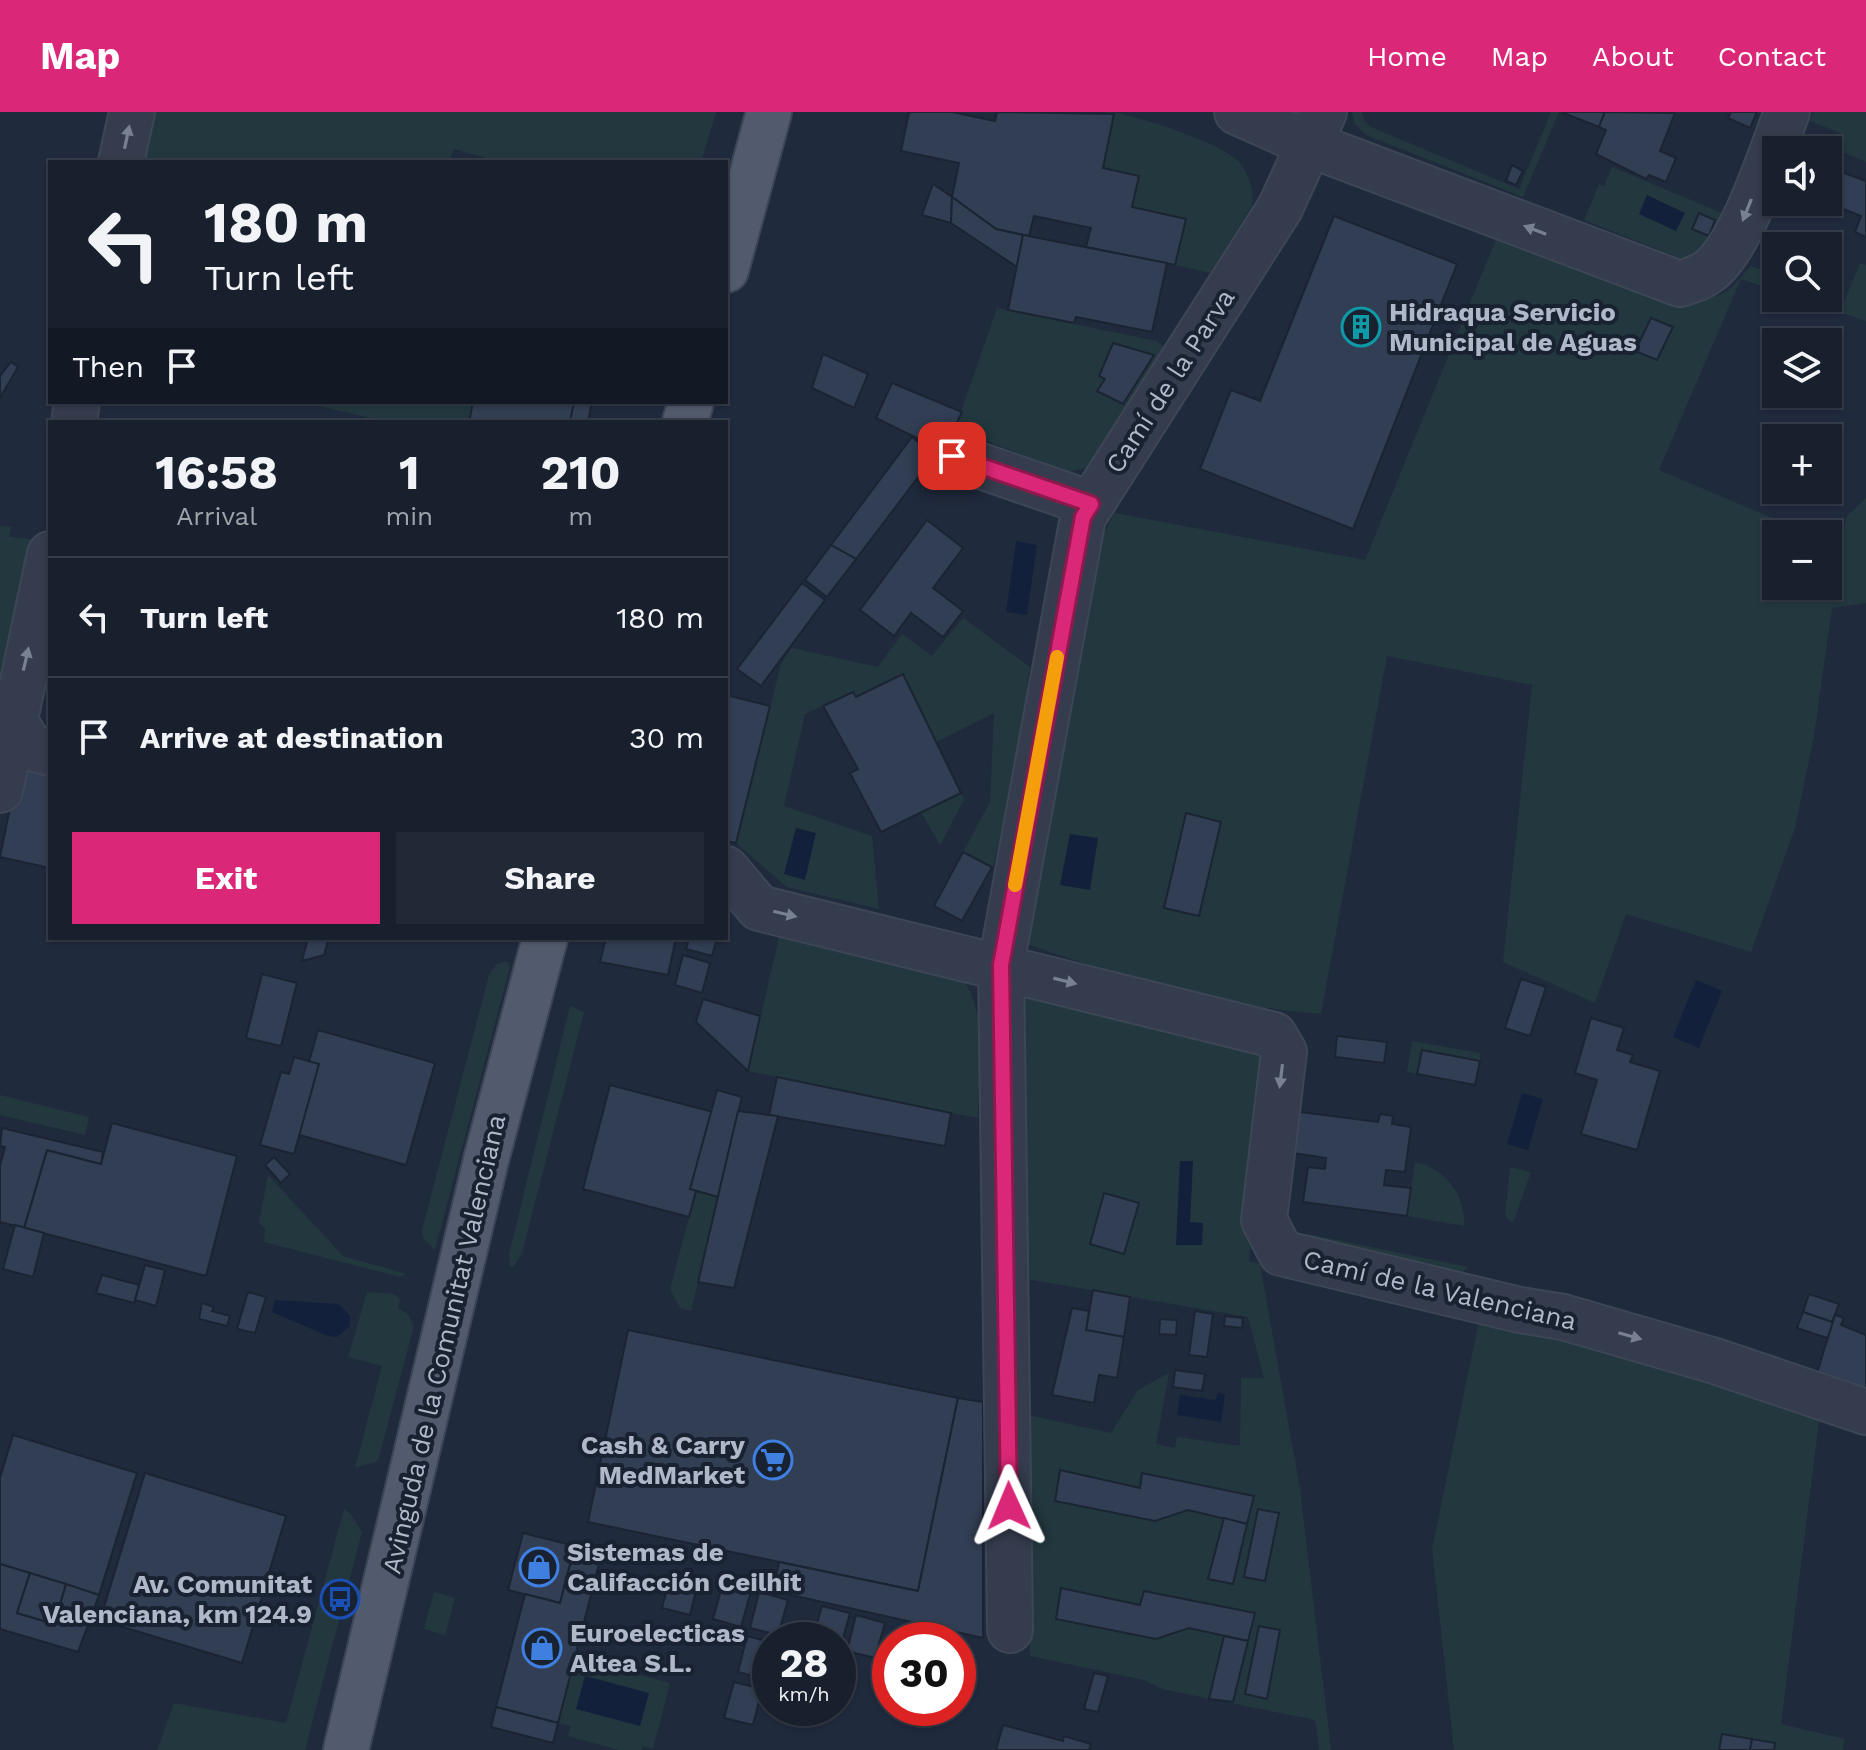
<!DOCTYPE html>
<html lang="en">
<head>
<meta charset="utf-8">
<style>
  body { margin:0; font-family:"Work Sans",sans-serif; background:#212836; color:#f1f3f6; height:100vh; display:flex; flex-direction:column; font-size:30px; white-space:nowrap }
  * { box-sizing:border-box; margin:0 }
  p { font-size:26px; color:#9fa3aa }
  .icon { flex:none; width:44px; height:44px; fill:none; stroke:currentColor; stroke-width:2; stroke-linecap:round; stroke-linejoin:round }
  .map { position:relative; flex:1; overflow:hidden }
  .drawer { position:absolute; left:48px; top:308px; width:680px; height:520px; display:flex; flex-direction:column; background:#18202e; border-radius:0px; box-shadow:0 2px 6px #0004,0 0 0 2px #363e4a }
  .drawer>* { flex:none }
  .banner { position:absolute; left:48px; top:48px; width:680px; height:244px; border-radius:0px; box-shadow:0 2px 6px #0004,0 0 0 2px #363e4a; background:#18202e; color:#f1f3f6; overflow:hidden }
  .fabs { position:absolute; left:1762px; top:24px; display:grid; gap:16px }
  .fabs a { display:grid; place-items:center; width:80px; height:80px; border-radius:0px; background:#18202e; box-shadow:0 2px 6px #0004,0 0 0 2px #363e4a; font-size:40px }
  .speed { position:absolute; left:752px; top:1510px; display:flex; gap:16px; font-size:40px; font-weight:700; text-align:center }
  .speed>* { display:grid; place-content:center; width:104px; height:104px; border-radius:50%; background:#18202e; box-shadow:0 2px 6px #0004,0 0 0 2px #363e4a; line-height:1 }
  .speed small { font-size:20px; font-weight:400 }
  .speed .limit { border:12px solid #d22; background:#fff; color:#111 }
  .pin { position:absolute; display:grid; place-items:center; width:68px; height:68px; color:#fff; margin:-34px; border-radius:16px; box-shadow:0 4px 12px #0006 }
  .me { position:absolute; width:88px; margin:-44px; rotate:359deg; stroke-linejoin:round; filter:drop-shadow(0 0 6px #0008) }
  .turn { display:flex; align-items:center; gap:28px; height:168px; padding:0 24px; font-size:36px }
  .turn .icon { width:104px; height:104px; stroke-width:2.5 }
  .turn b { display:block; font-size:56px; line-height:68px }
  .then { display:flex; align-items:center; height:76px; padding:0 24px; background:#0003; gap:16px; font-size:30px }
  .eta { display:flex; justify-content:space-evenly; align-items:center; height:136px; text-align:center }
  .eta b { font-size:48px; font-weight:700; line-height:56px }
  .action { display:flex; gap:16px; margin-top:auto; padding:16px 24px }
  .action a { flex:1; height:92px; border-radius:0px; background:#db2777; color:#fff; font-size:32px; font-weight:700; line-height:92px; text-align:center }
  .action a+a { background:#212836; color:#f1f3f6 }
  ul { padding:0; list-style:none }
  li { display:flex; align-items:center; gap:24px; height:120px; padding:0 24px; border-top:2px solid #363e4a }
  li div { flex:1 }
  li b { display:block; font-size:30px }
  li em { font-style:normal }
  header { display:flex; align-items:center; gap:48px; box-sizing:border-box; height:112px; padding:0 40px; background:#db2777; color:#fff }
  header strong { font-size:38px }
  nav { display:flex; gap:44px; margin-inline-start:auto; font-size:28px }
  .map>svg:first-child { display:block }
</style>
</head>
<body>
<header>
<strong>Map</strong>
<nav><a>Home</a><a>Map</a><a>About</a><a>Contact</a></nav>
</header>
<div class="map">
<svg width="1866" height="1638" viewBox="0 0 1866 1638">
  <rect width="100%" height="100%" fill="#202a3d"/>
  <!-- green -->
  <g fill="#22383e">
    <polygon points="152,0 716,0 701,50 500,50 454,37 449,50 141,50"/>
    <path d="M 1105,0 C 1130,0 1220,31 1237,48 C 1249,60 1254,78 1252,94 L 1210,161 L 1175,153 L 1186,107 L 1132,95 L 1138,64 L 1103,56 L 1114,3 Z"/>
    <polygon points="1352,0 1362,0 1364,9 1371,15 1519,77 1551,0 1559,0 1523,85 1366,23 1354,11"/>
    <polygon points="1813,0 1866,0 1866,50 1836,37 1842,22 1810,9"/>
    <path d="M 1612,55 L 1722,101 C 1714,122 1706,147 1680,146 L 1584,108 L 1599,72 L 1604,74 Z"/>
    <path d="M 1497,125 L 1681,192 L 1720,183 L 1731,176 L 1751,154 L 1776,163 L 1776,179 L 1741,167 L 1659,358 L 1810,422 L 1776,422 L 1776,474 L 1828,474 L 1828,430 L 1840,434 L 1847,404 L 1866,386 L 1866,491 L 1832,496 L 1814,624 L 1795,716 L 1751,840 L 1626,802 L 1595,891 L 1503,850 L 1532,573 L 1387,544 L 1321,902 C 1219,894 1121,865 1024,831 L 1101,425 L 1115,401 L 1365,448 Z"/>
    <polygon points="1860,151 1866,153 1866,209 1840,200"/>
    <polygon points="997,196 1157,229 1163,235 1086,356 1068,360 955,317"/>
    <polygon points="300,290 473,290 469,310 389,310"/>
    <polygon points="0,414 11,415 9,425 38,428 0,584"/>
    <polygon points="963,506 1030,555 1018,639 993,756 963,740 990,690 994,601 936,630 903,563 856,585 853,580 805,602 784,694 872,724 879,797 787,775 736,731 781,552 792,536 878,555 902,522 932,544"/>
    <polygon points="961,681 964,688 940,733 921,700"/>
    <path d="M 781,817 L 957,861 C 991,896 978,959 978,1006 L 748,959 Z"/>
    <polygon points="507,849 510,855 435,1138 423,1126 422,1118 489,863 497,852"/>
    <polygon points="1024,869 1267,942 1249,1149 1260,1152 1300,1377 1331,1638 1319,1638 1315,1608 1162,1577 1144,1568 1030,1544 1027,1303 1111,1321 1138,1278 1169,1261 1156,1332 1175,1336 1177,1325 1240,1334 1241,1266 1264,1266 1248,1205 1027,1167"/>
    <polygon points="570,894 584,900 522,1141 514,1154 510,1155 509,1142"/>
    <polygon points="1412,929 1480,941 1480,949 1422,938 1417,962 1407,960"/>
    <polygon points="0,983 89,1005 85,1023 0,1003"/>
    <path d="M 1415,1050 C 1446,1056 1466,1085 1464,1114 L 1407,1104 Z"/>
    <polygon points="1510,1055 1531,1060 1513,1111 1505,1103"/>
    <polygon points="268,1063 343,1144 407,1162 400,1165 264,1130 265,1116 259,1111"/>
    <polygon points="696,1079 718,1085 691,1199 680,1196 670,1177"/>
    <polygon points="1308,1122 1468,1155 1461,1162 1306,1129"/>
    <polygon points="367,1180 394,1182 400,1188 398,1196 408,1202 414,1214 378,1349 355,1356 382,1254 348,1245"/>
    <polygon points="1481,1199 1820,1302 1781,1612 1845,1627 1843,1638 1454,1638 1432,1437"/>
    <polygon points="344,1397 350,1401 362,1420 305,1638 157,1638 174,1591 286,1611"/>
    <polygon points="434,1480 455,1486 445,1523 424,1517"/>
    <polygon points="575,1545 670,1571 653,1637 643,1634 641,1638 619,1638 567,1624 571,1614 558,1611"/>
  </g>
  <!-- water -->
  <g fill="#13203b">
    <polygon points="1647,83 1685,101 1676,119 1639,102"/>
    <polygon points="1016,429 1037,433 1027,503 1006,500"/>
    <polygon points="796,716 816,721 805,768 784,762"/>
    <polygon points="1070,722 1098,726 1090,778 1060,773"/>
    <polygon points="1696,868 1722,879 1699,936 1673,925"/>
    <polygon points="1522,981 1543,987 1528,1038 1507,1032"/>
    <polygon points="1180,1049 1193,1049 1190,1110 1203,1111 1202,1133 1176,1133"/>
    <polygon points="275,1188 339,1192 350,1204 350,1214 337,1225 328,1224 272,1200"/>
    <polygon points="1219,1280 1225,1283 1221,1310 1177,1303 1180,1283 1215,1288"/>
    <polygon points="585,1564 649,1581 640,1614 576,1597"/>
  </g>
  <!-- building -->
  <g fill="#323e54" stroke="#1b2433" stroke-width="2">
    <polygon points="909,0 952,0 995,9 997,0 1114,2 1103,56 1139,64 1132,95 1186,107 1175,153 1086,135 1091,116 1034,104 1029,124 996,117 952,85 959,51 901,39"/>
    <polygon points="1561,0 1605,0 1599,15"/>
    <polygon points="1605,0 1675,1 1660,39 1676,46 1666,70 1649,63 1646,67 1596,42 1606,18 1599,15"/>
    <polygon points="1731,0 1757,0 1750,16 1728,6"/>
    <polygon points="1512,53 1523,59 1516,73 1506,69"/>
    <polygon points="1828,55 1866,69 1866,125 1855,120 1861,104 1826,90"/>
    <polygon points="933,72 952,85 951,111 922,103"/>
    <polygon points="952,85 996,117 1023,123 1017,155 951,111"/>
    <polygon points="1699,101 1715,108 1709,124 1692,117"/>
    <polygon points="1334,104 1457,152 1353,417 1200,357 1231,278 1260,289"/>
    <polygon points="1023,123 1167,151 1152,220 1076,205 1074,211 1008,198"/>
    <polygon points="1771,124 1789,132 1776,134 1776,155 1761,148"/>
    <polygon points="1651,206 1673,215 1657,248 1635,239"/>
    <polygon points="1113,231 1154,243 1123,292 1097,279 1105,267 1099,264"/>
    <polygon points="823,242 868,262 854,296 812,276"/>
    <polygon points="11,250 18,255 0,286 0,264"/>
    <polygon points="892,271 962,300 943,339 876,306"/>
    <polygon points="473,290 574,290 570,310 469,310"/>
    <polygon points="574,290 592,290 588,310 570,310"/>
    <polygon points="912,325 935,343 856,447 831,433"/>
    <polygon points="927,408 963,436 933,476 963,499 943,525 911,501 894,524 860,498"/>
    <polygon points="831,433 856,447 827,485 805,468"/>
    <polygon points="802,471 825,488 761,574 737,557"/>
    <polygon points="903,562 961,681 881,720 850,661 858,657 823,594 853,580 856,585"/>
    <polygon points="726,583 770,594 736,731 726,729"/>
    <polygon points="19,651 50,658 50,756 0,745"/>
    <polygon points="1186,701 1221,710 1199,804 1164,796"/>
    <polygon points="963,740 992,755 962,809 934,794"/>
    <polygon points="308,826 329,826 324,843 302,849"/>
    <polygon points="606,826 676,826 668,863 600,850"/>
    <polygon points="689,826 717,826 712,844 686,837"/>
    <polygon points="683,843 710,851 702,881 675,873"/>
    <polygon points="262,862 297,871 281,934 246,926"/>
    <polygon points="1521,867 1546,875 1530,924 1505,916"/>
    <polygon points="703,887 760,904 748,959 696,910"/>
    <polygon points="1591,906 1624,916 1617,938 1633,943 1630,950 1660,959 1637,1038 1581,1022 1597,968 1575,961"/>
    <polygon points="318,918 435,951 406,1053 289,1020"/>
    <polygon points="1337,924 1387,930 1384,951 1335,945"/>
    <polygon points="1422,938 1480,949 1475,973 1417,962"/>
    <polygon points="294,945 319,952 294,1042 260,1033 281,960 289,962"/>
    <polygon points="777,965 951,1001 945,1034 769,1003"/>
    <polygon points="610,973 717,1001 689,1105 583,1077"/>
    <polygon points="717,978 742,985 718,1085 690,1077"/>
    <polygon points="738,999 778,1004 734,1176 698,1170"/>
    <polygon points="1292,999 1378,1010 1380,1002 1393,1004 1392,1012 1411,1015 1405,1060 1386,1058 1384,1073 1411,1076 1407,1104 1303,1090 1308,1055 1325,1057 1326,1046 1287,1040"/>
    <polygon points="112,1011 237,1044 206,1164 24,1116 47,1038 101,1052"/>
    <polygon points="2,1016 103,1040 101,1052 47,1038 24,1116 0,1110 0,1054 5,1035 0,1034"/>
    <polygon points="274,1045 290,1062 281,1071 265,1053"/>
    <polygon points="1104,1081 1139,1091 1124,1142 1090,1132"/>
    <polygon points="15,1113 44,1121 33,1165 3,1157"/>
    <polygon points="145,1153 165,1158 156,1194 135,1188"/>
    <polygon points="102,1163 139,1173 134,1191 96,1181"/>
    <polygon points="1093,1178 1130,1185 1124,1225 1086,1218"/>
    <polygon points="248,1180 266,1185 255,1221 237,1217"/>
    <polygon points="1809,1182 1839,1192 1832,1210 1803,1200"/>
    <polygon points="202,1191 214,1195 212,1199 230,1204 227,1214 199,1207"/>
    <polygon points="1072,1196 1089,1199 1086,1218 1124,1225 1117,1266 1099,1263 1094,1291 1052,1283"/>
    <polygon points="1195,1199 1213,1202 1207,1245 1189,1243"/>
    <polygon points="1803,1200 1835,1211 1830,1227 1797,1216"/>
    <polygon points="1835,1203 1844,1206 1841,1213 1866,1223 1866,1282 1816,1264"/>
    <polygon points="1225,1204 1243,1206 1242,1216 1224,1214"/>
    <polygon points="1160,1207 1177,1208 1176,1223 1159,1222"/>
    <polygon points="628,1218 958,1286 918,1479 588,1410"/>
    <polygon points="1175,1258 1205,1262 1202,1279 1173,1275"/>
    <polygon points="958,1286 983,1290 983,1526 773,1479 779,1450 918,1479"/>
    <polygon points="13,1323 137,1361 99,1483 0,1452 0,1366"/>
    <polygon points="1060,1358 1140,1376 1142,1361 1254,1384 1247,1412 1188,1398 1155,1409 1055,1389"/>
    <polygon points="145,1361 286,1404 242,1551 100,1508"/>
    <polygon points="1258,1397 1279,1401 1265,1469 1244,1465"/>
    <polygon points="1224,1406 1247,1412 1233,1472 1208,1467"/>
    <polygon points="523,1421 575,1434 560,1491 508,1478"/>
    <polygon points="575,1434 602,1440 558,1611 496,1595 525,1482 560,1491"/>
    <polygon points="0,1452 30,1461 17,1501 54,1512 66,1472 99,1483 78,1540 0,1517"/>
    <polygon points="671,1460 699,1467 690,1503 662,1496"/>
    <polygon points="30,1461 66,1472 54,1512 17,1501"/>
    <polygon points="723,1471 751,1479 741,1515 713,1507"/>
    <polygon points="1061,1476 1140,1493 1144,1479 1255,1501 1248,1529 1189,1516 1156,1527 1056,1507"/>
    <polygon points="759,1480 788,1488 778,1523 750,1516"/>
    <polygon points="822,1494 850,1501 840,1537 838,1528 812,1528"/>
    <polygon points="856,1503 885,1511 875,1546 847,1539"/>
    <polygon points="1259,1514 1280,1518 1267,1587 1245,1582"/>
    <polygon points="747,1524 770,1530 765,1567 738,1560"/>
    <polygon points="1224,1524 1248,1529 1233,1590 1209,1587"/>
    <polygon points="1094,1561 1108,1564 1098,1600 1084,1597"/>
    <polygon points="734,1570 762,1577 753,1613 724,1606"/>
    <polygon points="496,1595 558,1611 553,1631 491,1615"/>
    <polygon points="1003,1613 1063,1629 1064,1624 1091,1632 1089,1638 996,1638"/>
    <polygon points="1722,1622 1752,1627 1750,1638 1719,1638"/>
    <polygon points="1752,1627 1775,1631 1774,1638 1750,1638"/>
  </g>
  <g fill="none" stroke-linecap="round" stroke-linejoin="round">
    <defs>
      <g id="minor">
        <path d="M 1237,0 L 1309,32 L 1680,172 C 1692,168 1703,165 1713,156 C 1744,128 1771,41 1787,0"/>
        <polyline points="121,50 132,0"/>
        <polyline points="74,310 77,290"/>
        <polyline points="952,344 1091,392"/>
        <polyline points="0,603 13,606 31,636 50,641"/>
        <polyline points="0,678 50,442"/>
        <polyline points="726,757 759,796 1274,923 1284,940 1264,1108 1281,1141 1520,1198 1563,1205 1715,1249 1866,1300"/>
        <polyline points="1010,1518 1001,853 1083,405 1280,96 1324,0"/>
      </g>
      <g id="major">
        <polyline points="726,158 769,0"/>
        <polyline points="685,310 691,290"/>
        <polyline points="346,1638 486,1048 545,826"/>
      </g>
    </defs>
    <!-- minor casing -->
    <use href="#minor" stroke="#3d4656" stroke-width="48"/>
    <!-- major casing -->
    <use href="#major" stroke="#3d4656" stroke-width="48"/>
    <!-- minor -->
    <use href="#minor" stroke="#343c4d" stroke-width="44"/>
    <!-- major -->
    <use href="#major" stroke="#525b6d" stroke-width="44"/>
  </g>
  <!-- one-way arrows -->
  <defs><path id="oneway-solid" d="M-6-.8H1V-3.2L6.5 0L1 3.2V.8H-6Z" transform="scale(2)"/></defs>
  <g fill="#788091">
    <use href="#oneway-solid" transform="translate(127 25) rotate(-78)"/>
    <use href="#oneway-solid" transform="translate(1747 98) rotate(112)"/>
    <use href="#oneway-solid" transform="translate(1535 118) rotate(-159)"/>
    <use href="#oneway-solid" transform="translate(26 547) rotate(-77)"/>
    <use href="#oneway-solid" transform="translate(785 802) rotate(13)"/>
    <use href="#oneway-solid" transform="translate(1065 869) rotate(14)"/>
    <use href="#oneway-solid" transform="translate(1281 964) rotate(97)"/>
    <use href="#oneway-solid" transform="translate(1630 1224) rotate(16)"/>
  </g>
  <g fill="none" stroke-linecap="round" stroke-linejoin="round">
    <defs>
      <polyline id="route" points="952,344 1091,392 1083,405 1001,853 1009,1394"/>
    </defs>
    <!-- route casing -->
    <use href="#route" stroke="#8e194d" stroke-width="20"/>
    <!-- route -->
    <use href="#route" stroke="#db2777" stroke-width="14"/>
    <!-- slow -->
    <polyline stroke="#f59e0b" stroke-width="14" points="1015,773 1057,545"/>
  </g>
  <!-- icons -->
  <defs>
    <symbol id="building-ring" viewBox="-11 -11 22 22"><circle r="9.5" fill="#192231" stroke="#0f9aa8" stroke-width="1.5"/><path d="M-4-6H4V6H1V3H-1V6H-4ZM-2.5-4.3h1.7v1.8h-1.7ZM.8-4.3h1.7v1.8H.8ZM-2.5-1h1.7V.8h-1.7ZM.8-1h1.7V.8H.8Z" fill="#0f9aa8"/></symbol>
    <symbol id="supermarket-ring" viewBox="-11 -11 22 22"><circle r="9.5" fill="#192231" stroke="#3f7fe0" stroke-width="1.5"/><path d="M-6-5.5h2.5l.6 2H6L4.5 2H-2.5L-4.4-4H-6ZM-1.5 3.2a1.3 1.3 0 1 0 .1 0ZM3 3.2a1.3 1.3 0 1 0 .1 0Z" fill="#3f7fe0"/></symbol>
    <symbol id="shop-ring" viewBox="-11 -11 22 22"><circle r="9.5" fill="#192231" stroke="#3f7fe0" stroke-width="1.5"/><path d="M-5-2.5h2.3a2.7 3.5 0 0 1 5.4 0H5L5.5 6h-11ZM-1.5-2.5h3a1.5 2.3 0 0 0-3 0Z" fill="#3f7fe0"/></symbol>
    <symbol id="bus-ring" viewBox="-11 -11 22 22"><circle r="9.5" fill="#192231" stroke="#1a4fb4" stroke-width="1.5"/><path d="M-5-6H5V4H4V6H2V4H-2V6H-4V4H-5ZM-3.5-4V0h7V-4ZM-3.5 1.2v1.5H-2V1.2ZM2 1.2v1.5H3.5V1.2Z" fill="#1a4fb4"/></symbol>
  </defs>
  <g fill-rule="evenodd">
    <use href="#building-ring" x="1339" y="193" width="44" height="44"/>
    <use href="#supermarket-ring" x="751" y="1326" width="44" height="44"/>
    <use href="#shop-ring" x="517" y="1433" width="44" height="44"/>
    <use href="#bus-ring" x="318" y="1465" width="44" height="44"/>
    <use href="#shop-ring" x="520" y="1514" width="44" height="44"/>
  </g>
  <g text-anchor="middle" stroke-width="8" stroke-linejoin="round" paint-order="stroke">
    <!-- poi labels -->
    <g font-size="26" font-weight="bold" fill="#afb7c9" stroke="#192231" text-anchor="start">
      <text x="1389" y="209">Hidraqua Servicio<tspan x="1389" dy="30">Municipal de Aguas</tspan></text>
      <text x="745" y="1342" text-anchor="end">Cash &amp; Carry<tspan x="745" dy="30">MedMarket</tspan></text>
      <text x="567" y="1449">Sistemas de<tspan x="567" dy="30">Califacción Ceilhit</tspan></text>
      <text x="312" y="1481" text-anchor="end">Av. Comunitat<tspan x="312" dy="30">Valenciana, km 124.9</tspan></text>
      <text x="570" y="1530">Euroelecticas<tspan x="570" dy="30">Altea S.L.</tspan></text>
    </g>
    <!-- street labels -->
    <g font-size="26" fill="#afb7c9" stroke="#192231">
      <text transform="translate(1170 269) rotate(-57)" y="9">Camí de la Parva</text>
      <text transform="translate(1440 1178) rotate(13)" y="9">Camí de la Valenciana</text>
      <text transform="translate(444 1232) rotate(-77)" y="9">Avinguda de la Comunitat Valenciana</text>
    </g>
  </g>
</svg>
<div class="fabs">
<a><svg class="icon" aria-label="sound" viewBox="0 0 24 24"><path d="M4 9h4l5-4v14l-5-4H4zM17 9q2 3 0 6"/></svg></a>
<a><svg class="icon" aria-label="search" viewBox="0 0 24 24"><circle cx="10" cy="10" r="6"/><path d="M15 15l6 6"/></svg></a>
<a><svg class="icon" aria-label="layers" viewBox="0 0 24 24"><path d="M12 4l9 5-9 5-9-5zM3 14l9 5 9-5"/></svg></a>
<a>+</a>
<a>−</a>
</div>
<div class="speed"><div>28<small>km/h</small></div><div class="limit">30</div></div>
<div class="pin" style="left:952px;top:344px;background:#d93025"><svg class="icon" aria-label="arrive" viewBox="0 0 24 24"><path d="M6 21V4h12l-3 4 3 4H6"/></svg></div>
<svg class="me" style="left:1009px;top:1394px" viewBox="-20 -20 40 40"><path d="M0-17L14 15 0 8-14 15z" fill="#db2777" stroke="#fff" stroke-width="4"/></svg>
<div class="banner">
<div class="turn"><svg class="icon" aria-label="left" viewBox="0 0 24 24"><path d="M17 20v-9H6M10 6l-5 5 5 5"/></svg><div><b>180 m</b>Turn left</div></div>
<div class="then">Then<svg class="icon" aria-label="arrive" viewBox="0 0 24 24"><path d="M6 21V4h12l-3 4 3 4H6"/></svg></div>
</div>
<section class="drawer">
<div class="eta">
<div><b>16:58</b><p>Arrival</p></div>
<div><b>1</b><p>min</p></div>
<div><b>210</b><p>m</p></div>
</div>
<ul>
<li><svg class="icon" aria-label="left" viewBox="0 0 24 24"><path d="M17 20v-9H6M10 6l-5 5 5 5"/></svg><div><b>Turn left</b></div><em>180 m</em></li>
<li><svg class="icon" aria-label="arrive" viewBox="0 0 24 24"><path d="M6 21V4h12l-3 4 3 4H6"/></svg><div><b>Arrive at destination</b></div><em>30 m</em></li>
</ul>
<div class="action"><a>Exit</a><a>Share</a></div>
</section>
</div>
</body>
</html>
